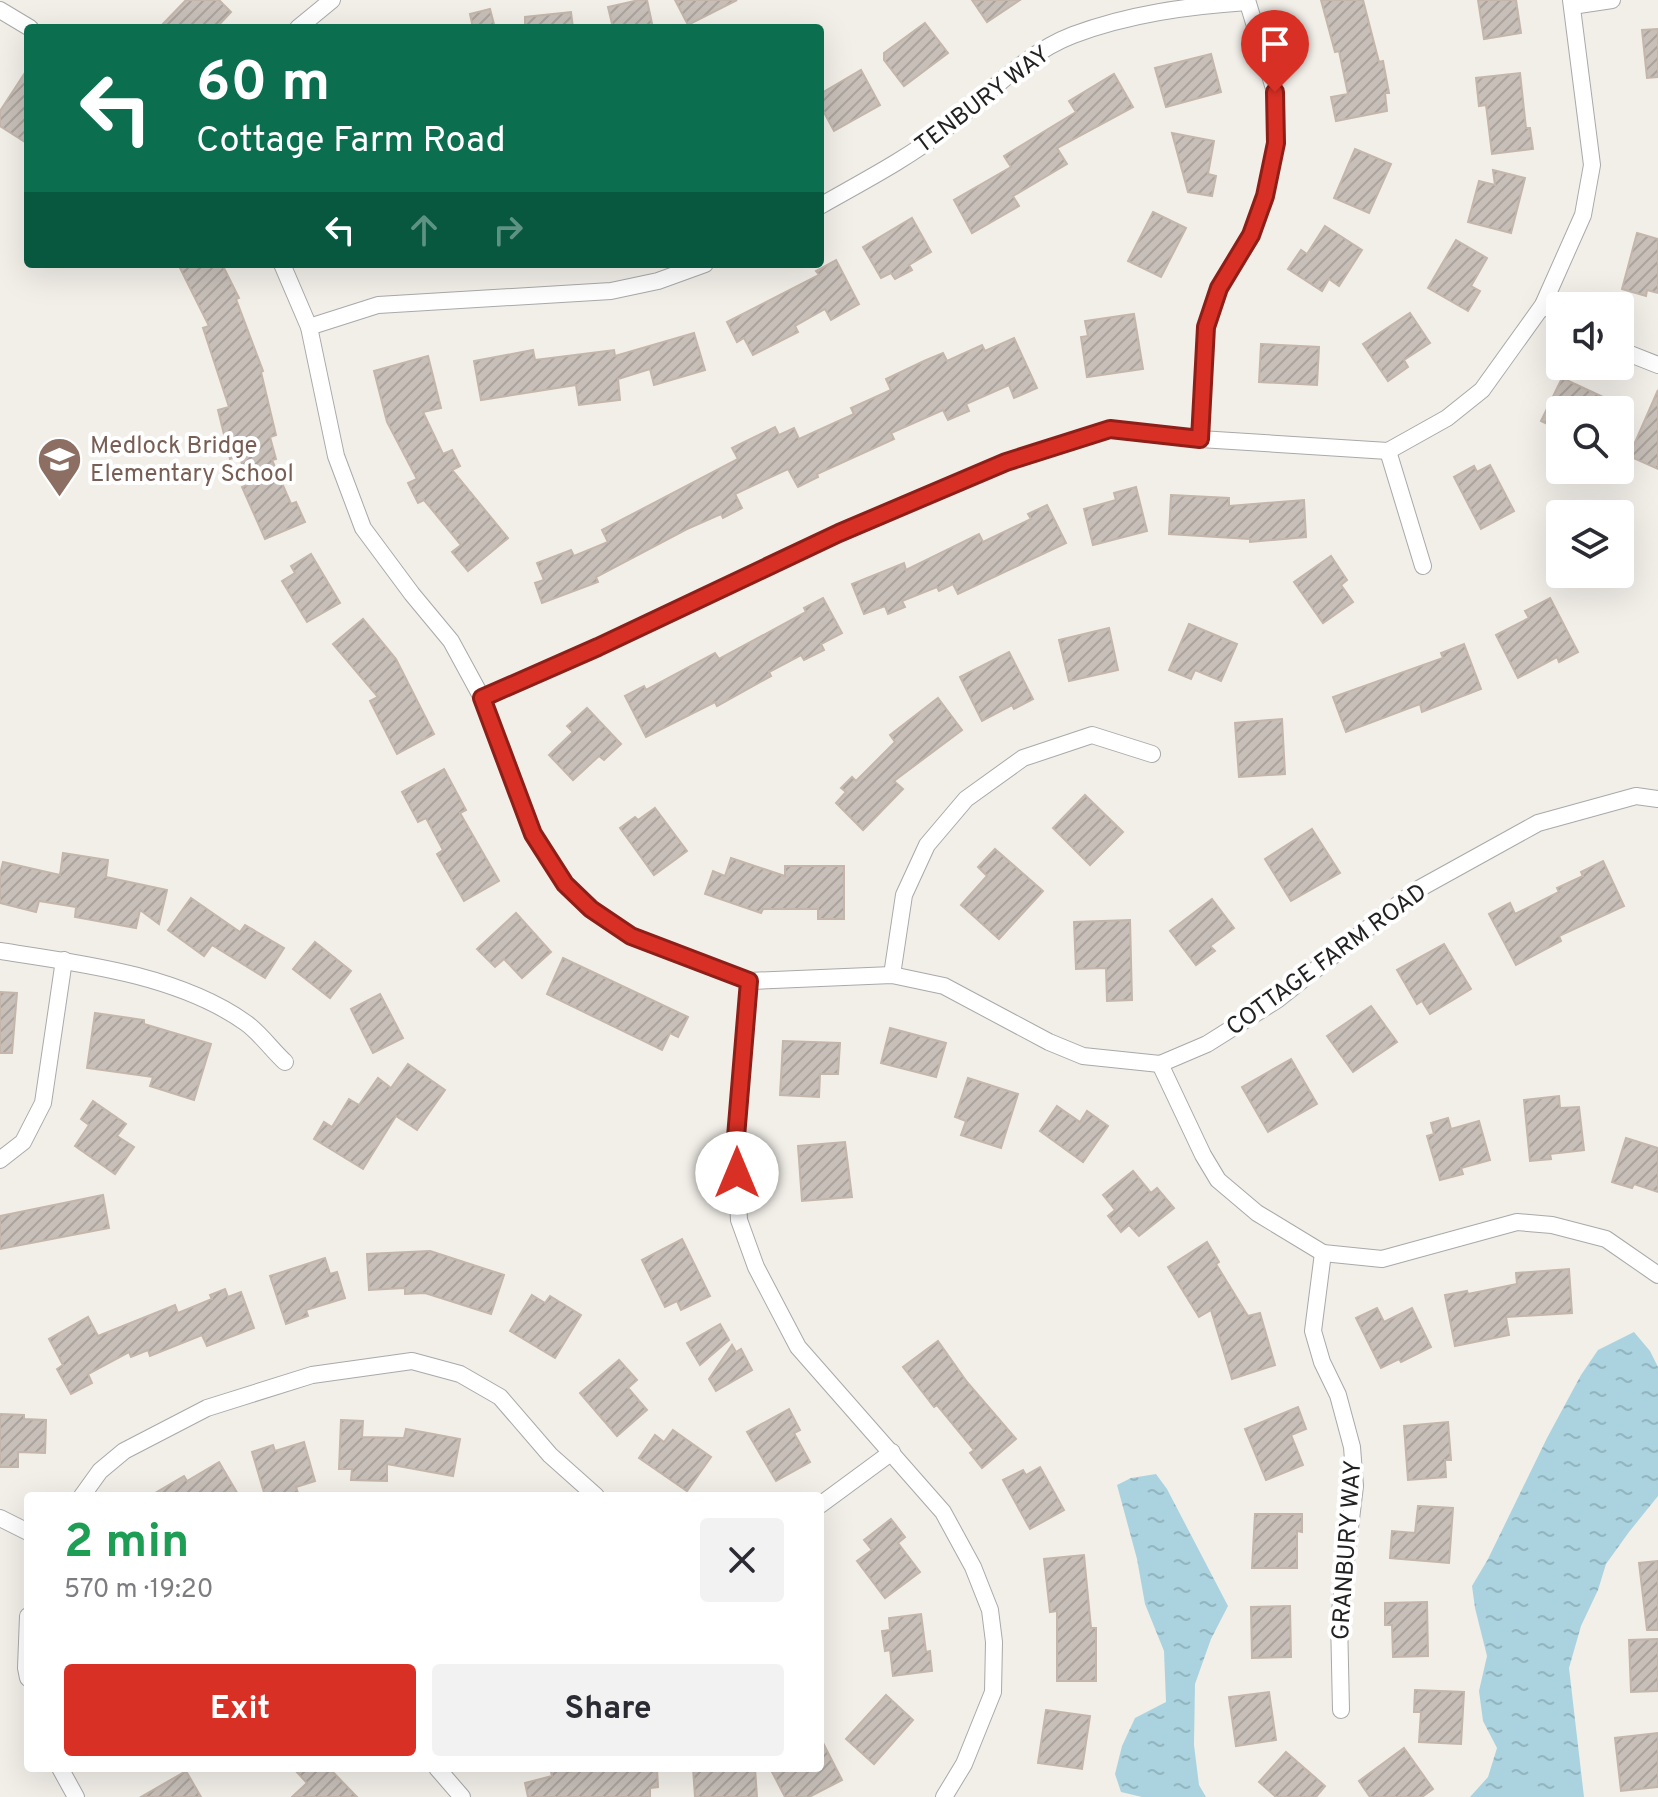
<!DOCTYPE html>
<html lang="en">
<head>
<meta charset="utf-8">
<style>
  body { margin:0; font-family:Overpass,sans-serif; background:#f2f2f3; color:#2b2b33; height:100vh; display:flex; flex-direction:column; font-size:30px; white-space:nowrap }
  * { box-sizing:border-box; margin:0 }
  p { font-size:26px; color:#7c7c81 }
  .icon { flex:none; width:44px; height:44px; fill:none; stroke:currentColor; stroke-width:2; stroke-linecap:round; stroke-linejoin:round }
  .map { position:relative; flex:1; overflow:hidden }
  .details { position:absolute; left:24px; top:1492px; width:800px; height:280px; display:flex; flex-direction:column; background:#fff; border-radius:8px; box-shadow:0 8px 32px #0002 }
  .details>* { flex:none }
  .guide { position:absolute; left:24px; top:24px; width:800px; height:244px; border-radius:8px; box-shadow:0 8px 32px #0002; background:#0b6e4f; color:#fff; overflow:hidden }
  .controls { position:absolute; left:1546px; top:292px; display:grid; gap:16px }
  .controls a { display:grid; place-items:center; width:88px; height:88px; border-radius:8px; background:#fff; box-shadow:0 8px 32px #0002; font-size:40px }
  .pin { position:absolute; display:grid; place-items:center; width:68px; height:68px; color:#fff; margin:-82px -34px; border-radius:50% 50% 50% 0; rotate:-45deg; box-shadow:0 0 8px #0007 }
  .pin .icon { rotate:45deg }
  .me { position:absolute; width:88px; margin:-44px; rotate:0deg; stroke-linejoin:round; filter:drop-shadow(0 0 6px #0008) }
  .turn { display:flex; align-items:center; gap:28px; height:168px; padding:0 40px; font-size:36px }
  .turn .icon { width:104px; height:104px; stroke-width:2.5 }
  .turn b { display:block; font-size:56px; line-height:68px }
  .lanes { display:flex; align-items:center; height:76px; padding:0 40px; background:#0003; justify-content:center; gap:40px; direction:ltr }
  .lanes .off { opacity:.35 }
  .round { display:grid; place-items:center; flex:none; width:84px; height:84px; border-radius:8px; background:#f2f2f3 }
  .summary { display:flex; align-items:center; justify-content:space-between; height:136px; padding:0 40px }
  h1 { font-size:48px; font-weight:700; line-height:60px; color:#1e9e55 }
  .action { display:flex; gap:16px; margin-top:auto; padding:16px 40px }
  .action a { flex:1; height:92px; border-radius:8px; background:#d93025; color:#fff; font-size:32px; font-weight:700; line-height:92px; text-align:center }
  .action a+a { background:#f2f2f3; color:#2b2b33 }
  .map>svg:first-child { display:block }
</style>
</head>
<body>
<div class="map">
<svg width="1658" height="1797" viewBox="0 0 1658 1797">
  <defs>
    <pattern id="water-ripples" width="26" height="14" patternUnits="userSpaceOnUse" patternTransform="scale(2)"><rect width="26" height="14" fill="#aad3df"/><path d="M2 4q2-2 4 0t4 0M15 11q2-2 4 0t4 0" fill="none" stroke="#92b5bf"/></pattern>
    <pattern id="building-hatch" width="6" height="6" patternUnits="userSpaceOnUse" patternTransform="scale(2)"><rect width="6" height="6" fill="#c7bfb8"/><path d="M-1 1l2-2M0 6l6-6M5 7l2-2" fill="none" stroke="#aba49e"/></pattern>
  </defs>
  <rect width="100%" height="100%" fill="#f2efe9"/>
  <!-- water -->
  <g fill="url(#water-ripples)">
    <polygon points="1634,1332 1650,1351 1658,1367 1658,1496 1629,1532 1606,1564 1598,1590 1581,1626 1569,1668 1584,1797 1470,1797 1488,1777 1497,1748 1483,1721 1479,1691 1487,1656 1475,1608 1472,1586 1488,1559 1547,1438 1581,1375 1598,1350"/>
    <polygon points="1156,1474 1167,1489 1228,1606 1211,1639 1195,1684 1194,1745 1199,1785 1206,1797 1142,1797 1121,1792 1115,1774 1122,1746 1135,1718 1166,1702 1164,1651 1145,1604 1137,1559 1117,1485 1131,1478"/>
  </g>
  <!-- building -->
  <g fill="url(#building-hatch)" stroke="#c4b6ab" stroke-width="2">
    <polygon points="186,0 219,0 231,12 216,28 159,28"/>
    <polygon points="639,0 647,0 653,28 613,28 608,7"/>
    <polygon points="675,0 737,0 688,25"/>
    <polygon points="972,0 1020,0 987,22"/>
    <polygon points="1321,0 1363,0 1379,62 1383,61 1389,93 1385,93 1387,111 1336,121 1331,97 1348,94 1339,51 1335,52"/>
    <polygon points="1478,0 1516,0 1521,33 1484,39"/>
    <polygon points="490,9 495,28 473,28 470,14"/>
    <polygon points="571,12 573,28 525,28 525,17"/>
    <polygon points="925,23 948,53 904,86 884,60 884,53"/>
    <polygon points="1658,29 1658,77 1647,78 1642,30"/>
    <polygon points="1211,54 1221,92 1166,107 1155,68"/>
    <polygon points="28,68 28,144 0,126 0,111"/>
    <polygon points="861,70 880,105 834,131 820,105 820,94"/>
    <polygon points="1520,73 1526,128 1530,128 1533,149 1492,154 1486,105 1479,106 1476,78"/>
    <polygon points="1114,74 1133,107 1057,148 1067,164 1013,196 1019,206 972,233 954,200 1011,167 1004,156 1076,112 1069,101"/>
    <polygon points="1172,133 1214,141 1208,174 1216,176 1212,196 1188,192"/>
    <polygon points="1355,149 1391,164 1369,213 1334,198"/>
    <polygon points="1493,170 1525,178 1511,233 1468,222 1479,181 1495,185"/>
    <polygon points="1153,212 1186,228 1161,277 1128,261"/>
    <polygon points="912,218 931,252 909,265 912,270 895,279 891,273 881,278 863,247"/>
    <polygon points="1325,226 1362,250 1339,286 1329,279 1322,291 1288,269 1301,250 1307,254"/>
    <polygon points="1637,233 1658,239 1658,293 1647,290 1646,296 1622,289"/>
    <polygon points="1456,240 1487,258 1471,286 1480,291 1468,311 1428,288"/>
    <polygon points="836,260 859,304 831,320 825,309 795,326 798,332 753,355 744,338 737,342 727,322 819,275 816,271"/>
    <polygon points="178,264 222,264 239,298 236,299 263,371 261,372 276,435 270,437 276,459 272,460 291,504 296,502 305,522 265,539 242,487 247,485 240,456 230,459 218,410 229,407 203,328 209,326"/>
    <polygon points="1410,313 1430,343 1404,360 1408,367 1388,381 1363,344"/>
    <polygon points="1134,314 1143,369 1087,377 1081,337 1088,336 1085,321"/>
    <polygon points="694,333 705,370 654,385 650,369 618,379 620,400 579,405 576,385 481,400 474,361 533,350 535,360 614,350 615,356"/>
    <polygon points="1014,338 1037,388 1014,398 1009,385 966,404 969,411 948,420 943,410 891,433 894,439 817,474 818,477 798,487 788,469 735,494 742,508 723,518 721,514 687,529 596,577 598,582 542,603 535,583 544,580 537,563 571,550 574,556 608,542 602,530 738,459 732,448 775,427 779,435 794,428 799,439 854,414 851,408 891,390 886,379 924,361 943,353 947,361 982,345 985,351"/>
    <polygon points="1261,344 1319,347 1317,385 1259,382"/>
    <polygon points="428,356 441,408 423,412 443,454 452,450 460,466 452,470 508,538 468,571 452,552 461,545 424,500 418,503 408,483 417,479 387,422 374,371"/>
    <polygon points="1562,378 1631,410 1560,410 1560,430 1541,421"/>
    <polygon points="1658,390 1658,469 1629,456"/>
    <polygon points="1490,465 1514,511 1481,529 1454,477 1474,466 1477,472"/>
    <polygon points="1136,487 1147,531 1093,545 1084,509 1116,500 1114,493"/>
    <polygon points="1171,495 1229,498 1229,506 1304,500 1306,537 1250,542 1250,539 1169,534"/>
    <polygon points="1047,505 1066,543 958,594 953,584 939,591 937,587 902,601 905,607 888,614 885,606 864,614 852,584 904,563 906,570 979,534 983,542 1031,519 1028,514"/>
    <polygon points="311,554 340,603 307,622 282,581 295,573 291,566"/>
    <polygon points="1331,556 1347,580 1341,585 1353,602 1323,623 1294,582"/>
    <polygon points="823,598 842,633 821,644 824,650 804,660 801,655 769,672 771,676 717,706 715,702 646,737 625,696 644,686 646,690 715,653 719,659 806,612 804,608"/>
    <polygon points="1550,598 1578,652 1559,662 1557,657 1518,678 1496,635 1529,618 1525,611"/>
    <polygon points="363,619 396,659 434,734 397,754 370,701 378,697 333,644"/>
    <polygon points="1189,624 1237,644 1221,681 1195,670 1191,679 1169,670"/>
    <polygon points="1109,628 1118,670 1069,681 1059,640"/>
    <polygon points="1464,644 1481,689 1422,712 1420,704 1346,732 1333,697 1443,658 1441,653"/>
    <polygon points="1009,652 1033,699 1014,709 1012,705 982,721 960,677"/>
    <polygon points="938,698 962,730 894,781 903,789 863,830 836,803 846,792 841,788 852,777 856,781 895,742 890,735"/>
    <polygon points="587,708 621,744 604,760 599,756 573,780 549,755 573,732 567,726"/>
    <polygon points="1282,719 1285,774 1239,777 1235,723"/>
    <polygon points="444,769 466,810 460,813 499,881 464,901 437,854 443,850 426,818 418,822 402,792"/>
    <polygon points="1085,795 1123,832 1090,865 1053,828"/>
    <polygon points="655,808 687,851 654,875 620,828 635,817 638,820"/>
    <polygon points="1312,829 1340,873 1291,901 1265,859"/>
    <polygon points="995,849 1043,891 999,939 961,905 987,876 978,867"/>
    <polygon points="63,853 108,860 106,877 167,890 159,924 140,910 136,928 75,917 76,907 39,901 36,912 0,903 0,874 3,862 60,875"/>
    <polygon points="731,858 785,876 785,866 844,866 844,919 818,919 818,909 763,909 761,913 705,894 713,871 725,876"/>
    <polygon points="1603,861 1624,906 1559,936 1561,941 1516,965 1489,914 1510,903 1515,914 1559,892 1557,888 1583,876 1581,872"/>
    <polygon points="191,898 240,932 245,925 284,948 265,978 212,945 204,956 168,930"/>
    <polygon points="1212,899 1234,928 1210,946 1215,951 1196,965 1170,931"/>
    <polygon points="516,913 551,952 522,978 504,959 495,967 477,949"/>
    <polygon points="1130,920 1132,1000 1107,1001 1106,968 1076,969 1074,922"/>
    <polygon points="315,942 351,971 330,998 293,969"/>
    <polygon points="1444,944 1471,989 1430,1014 1422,1001 1417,1004 1397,970"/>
    <polygon points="563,958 688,1017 678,1037 670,1033 662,1050 547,994"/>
    <polygon points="0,992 17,993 12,1053 0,1053"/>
    <polygon points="380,994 403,1038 373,1053 351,1009"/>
    <polygon points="1371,1006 1397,1042 1353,1072 1327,1036"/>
    <polygon points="95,1013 144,1020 144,1024 211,1044 194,1100 150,1086 153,1077 87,1068"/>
    <polygon points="890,1028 946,1043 936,1077 881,1063"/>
    <polygon points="783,1041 840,1043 838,1074 820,1074 819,1097 780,1095"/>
    <polygon points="1291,1059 1317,1104 1268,1132 1242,1087"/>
    <polygon points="408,1064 445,1090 417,1130 396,1116 363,1169 314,1139 324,1122 332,1127 349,1099 359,1105 378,1078 391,1088"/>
    <polygon points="968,1078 1018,1094 1001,1148 961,1135 966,1121 955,1117"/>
    <polygon points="1559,1096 1560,1108 1579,1107 1584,1150 1550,1154 1551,1159 1530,1161 1524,1100"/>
    <polygon points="93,1101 126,1124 117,1136 134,1147 115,1174 75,1146 89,1125 81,1119"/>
    <polygon points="1057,1106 1080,1122 1087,1111 1108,1126 1083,1162 1040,1131"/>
    <polygon points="1448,1118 1451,1129 1479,1121 1490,1160 1461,1168 1463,1174 1440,1180 1427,1136 1434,1134 1431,1123"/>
    <polygon points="1626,1138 1658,1148 1658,1192 1634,1184 1632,1188 1612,1182"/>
    <polygon points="845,1142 852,1197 802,1201 798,1146"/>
    <polygon points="1133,1171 1151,1193 1157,1188 1174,1208 1139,1236 1129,1225 1121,1232 1108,1216 1115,1210 1103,1195"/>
    <polygon points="103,1195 109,1228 0,1249 0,1216"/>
    <polygon points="682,1239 710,1296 681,1310 677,1301 665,1307 642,1260"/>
    <polygon points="1207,1242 1219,1262 1216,1264 1248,1316 1260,1313 1275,1365 1232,1379 1211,1310 1199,1317 1168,1267"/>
    <polygon points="430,1251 504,1275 491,1314 425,1293 405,1294 405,1288 369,1290 367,1254"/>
    <polygon points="325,1258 330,1274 337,1272 345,1298 306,1310 308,1316 286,1324 270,1276"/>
    <polygon points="1569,1269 1572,1313 1506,1317 1509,1335 1455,1346 1445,1295 1467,1291 1468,1294 1517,1284 1516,1273"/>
    <polygon points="225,1289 228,1297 241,1292 254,1328 207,1346 202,1335 150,1356 148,1350 131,1357 129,1352 88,1374 92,1383 71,1394 57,1369 63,1365 49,1339 88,1317 98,1336 175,1305 178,1313 212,1299 210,1295"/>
    <polygon points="532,1295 545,1303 550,1296 581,1315 555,1358 510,1331"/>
    <polygon points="1377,1308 1384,1322 1412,1308 1431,1347 1401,1362 1399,1359 1381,1368 1356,1318"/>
    <polygon points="720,1324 729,1340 700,1365 687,1343"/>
    <polygon points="938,1341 967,1382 1016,1439 982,1468 970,1453 974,1450 937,1405 934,1407 903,1367"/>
    <polygon points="732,1345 736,1352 741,1349 752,1370 716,1391 709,1379"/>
    <polygon points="619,1360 637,1380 628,1388 647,1410 617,1436 580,1393"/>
    <polygon points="1298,1407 1306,1429 1291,1435 1303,1465 1266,1480 1245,1429"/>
    <polygon points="789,1409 800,1430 794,1433 810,1462 776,1481 747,1432"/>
    <polygon points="0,1414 24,1415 24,1419 46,1420 45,1453 18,1452 18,1467 0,1467"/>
    <polygon points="341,1420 363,1421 362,1437 404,1438 406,1429 460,1439 453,1476 387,1464 387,1481 351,1480 352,1469 339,1469"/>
    <polygon points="1448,1422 1451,1460 1445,1460 1446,1477 1408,1480 1404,1426"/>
    <polygon points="673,1430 711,1457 687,1491 639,1458 655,1435 664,1442"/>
    <polygon points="304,1442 315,1481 296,1487 299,1496 265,1496 252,1452 273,1445 275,1451"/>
    <polygon points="219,1462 239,1496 150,1496 184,1476 187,1481"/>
    <polygon points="1040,1467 1064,1510 1030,1529 1003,1480 1023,1470 1026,1475"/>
    <polygon points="1418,1506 1453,1508 1449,1563 1390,1558 1392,1531 1415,1533"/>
    <polygon points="1255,1514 1302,1514 1302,1532 1297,1531 1297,1568 1252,1568"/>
    <polygon points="891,1519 905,1537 898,1543 920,1572 885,1598 857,1561 872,1550 864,1540"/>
    <polygon points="1084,1555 1091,1628 1096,1628 1096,1681 1057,1681 1057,1611 1050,1612 1044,1559"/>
    <polygon points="1658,1561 1658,1630 1647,1630 1639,1563"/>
    <polygon points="1427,1602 1428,1656 1393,1657 1392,1625 1385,1625 1385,1603"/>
    <polygon points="1290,1606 1291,1657 1252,1658 1251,1607"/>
    <polygon points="921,1614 926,1652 930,1651 932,1671 893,1676 890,1650 885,1651 882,1631 890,1630 889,1618"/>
    <polygon points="1658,1639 1658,1691 1631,1692 1629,1640"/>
    <polygon points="1415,1690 1464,1692 1461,1744 1419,1742 1421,1712 1414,1712"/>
    <polygon points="1269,1692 1276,1740 1236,1746 1229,1697"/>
    <polygon points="886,1695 913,1720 874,1764 846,1739"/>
    <polygon points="1046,1710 1090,1716 1082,1769 1038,1763"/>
    <polygon points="1658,1733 1658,1787 1621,1791 1615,1738"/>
    <polygon points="820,1737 842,1780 809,1797 785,1797 770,1768 820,1768"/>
    <polygon points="1404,1748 1433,1789 1422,1797 1370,1797 1359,1781"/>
    <polygon points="1286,1752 1325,1786 1316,1797 1276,1797 1259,1782"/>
    <polygon points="293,1768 329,1768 357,1797 292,1797 307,1783"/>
    <polygon points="550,1768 569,1768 570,1772 585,1768 657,1768 658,1787 650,1788 650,1797 528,1797 525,1783 552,1776"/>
    <polygon points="693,1768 755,1768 757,1797 695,1797"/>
    <polygon points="186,1771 201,1797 141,1797"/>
  </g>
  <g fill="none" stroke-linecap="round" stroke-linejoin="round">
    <defs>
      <g id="minor">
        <polyline points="1572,6 1612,0"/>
        <polyline points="0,10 30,28"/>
        <polyline points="298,28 332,0"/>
        <path d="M 820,206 C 862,182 907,159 945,129 C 987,97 1023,54 1073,35 C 1129,14 1188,6 1247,2"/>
        <polyline points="282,264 309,327 336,456 363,528 412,594 451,641 482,698 533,834 565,884 591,909 631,936 749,981 892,975 944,986 1049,1042 1083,1056 1160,1064 1207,1044 1277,1000 1415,891 1538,823 1636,796 1658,799"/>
        <polyline points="1543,305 1560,316"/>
        <polyline points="309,327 378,305 611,291 658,281 705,264"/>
        <polyline points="1620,350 1658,365"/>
        <polyline points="1200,439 1206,327 1219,288 1251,235 1265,196 1276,143 1275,92 1247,0"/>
        <polyline points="1388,451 1423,566"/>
        <polyline points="482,698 598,647 839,533 1006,462 1110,429 1200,439 1388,451 1447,418 1482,390 1543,305 1583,215 1592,165 1571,0"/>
        <path d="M 0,951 C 79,963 179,975 246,1023 C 260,1033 272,1050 285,1062"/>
        <polyline points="892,975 904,895 927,845 966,799 1023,758 1092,735 1152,754"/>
        <polyline points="749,981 735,1149 739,1220 756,1267 798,1347 943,1512 973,1567 990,1610 994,1642 993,1692 964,1764 944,1797"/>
        <polyline points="1160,1064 1203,1155 1218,1180 1257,1213 1323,1253 1382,1259 1517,1222 1552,1225 1606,1239 1658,1275"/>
        <polyline points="0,1160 23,1142 43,1103 64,960"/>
        <polyline points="1323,1253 1313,1331 1322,1362 1338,1395 1352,1447 1355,1486 1339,1619 1341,1710"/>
        <polyline points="82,1496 100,1471 124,1451 207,1408 312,1375 412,1361 460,1374 500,1397 550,1455 596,1496"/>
        <polyline points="820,1505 892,1452"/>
        <polyline points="0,1518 28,1532"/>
        <polyline points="28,1616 26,1668 28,1678"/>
        <polyline points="60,1768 76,1797"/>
        <polyline points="437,1768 462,1797"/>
      </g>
    </defs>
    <!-- minor casing -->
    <use href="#minor" stroke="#a9a9a9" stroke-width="18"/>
    <!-- minor -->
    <use href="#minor" stroke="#fff" stroke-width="16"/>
  </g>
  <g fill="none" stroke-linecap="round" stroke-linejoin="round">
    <defs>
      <polyline id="route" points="737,1173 735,1149 749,981 631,936 591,909 565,884 533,834 482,698 598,647 839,533 1006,462 1110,429 1200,439 1206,327 1219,288 1251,235 1265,196 1276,143 1275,92"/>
    </defs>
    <!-- route casing -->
    <use href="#route" stroke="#8d1f18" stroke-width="20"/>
    <!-- route -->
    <use href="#route" stroke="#d93025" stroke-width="14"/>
  </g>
  <!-- icons -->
  <defs>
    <symbol id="school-pin" viewBox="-11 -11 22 30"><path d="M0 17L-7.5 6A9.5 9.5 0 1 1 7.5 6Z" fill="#8d6e63" stroke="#fff"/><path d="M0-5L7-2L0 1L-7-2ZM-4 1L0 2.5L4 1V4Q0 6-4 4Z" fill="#fff"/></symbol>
  </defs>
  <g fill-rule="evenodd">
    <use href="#school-pin" x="34" y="434" width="51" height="69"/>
  </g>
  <g text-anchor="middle" stroke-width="8" stroke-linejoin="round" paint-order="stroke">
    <!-- street labels -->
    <g font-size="24" fill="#222" stroke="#fff">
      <text transform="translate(982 99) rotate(-37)" y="8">TENBURY WAY</text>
      <text transform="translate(1326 959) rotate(-36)" y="8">COTTAGE FARM ROAD</text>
      <text transform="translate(1346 1550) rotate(-86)" y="8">GRANBURY WAY</text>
    </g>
    <!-- education labels -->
    <g font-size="24" fill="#785e54" stroke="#fff" text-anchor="start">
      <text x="90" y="453">Medlock Bridge<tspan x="90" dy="28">Elementary School</tspan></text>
    </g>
  </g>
</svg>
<div class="controls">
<a><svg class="icon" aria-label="sound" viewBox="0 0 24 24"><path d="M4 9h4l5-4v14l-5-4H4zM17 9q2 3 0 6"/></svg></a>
<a><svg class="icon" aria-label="search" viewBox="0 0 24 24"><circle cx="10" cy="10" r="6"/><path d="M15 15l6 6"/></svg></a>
<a><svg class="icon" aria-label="layers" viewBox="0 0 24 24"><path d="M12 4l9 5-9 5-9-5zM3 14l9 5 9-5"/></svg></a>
</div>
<div class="pin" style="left:1275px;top:92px;background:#d93025"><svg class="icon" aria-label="arrive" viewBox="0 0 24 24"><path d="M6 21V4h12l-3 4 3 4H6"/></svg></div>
<svg class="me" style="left:737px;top:1173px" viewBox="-20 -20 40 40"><circle r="19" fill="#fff"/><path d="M0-13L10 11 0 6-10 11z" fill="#d93025"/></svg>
<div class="guide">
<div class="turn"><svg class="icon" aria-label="left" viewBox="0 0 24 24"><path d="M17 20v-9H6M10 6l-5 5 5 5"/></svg><div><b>60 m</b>Cottage Farm Road</div></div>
<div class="lanes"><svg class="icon" aria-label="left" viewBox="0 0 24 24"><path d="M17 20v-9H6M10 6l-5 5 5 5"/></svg><svg class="icon off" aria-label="ahead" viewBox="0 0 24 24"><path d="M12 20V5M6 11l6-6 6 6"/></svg><svg class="icon off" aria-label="right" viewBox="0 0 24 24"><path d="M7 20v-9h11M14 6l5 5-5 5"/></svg></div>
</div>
<section class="details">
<div class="summary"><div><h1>2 min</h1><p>570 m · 19:20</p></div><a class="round"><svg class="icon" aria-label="close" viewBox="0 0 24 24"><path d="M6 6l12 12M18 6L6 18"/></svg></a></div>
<div class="action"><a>Exit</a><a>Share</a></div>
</section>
</div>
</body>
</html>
